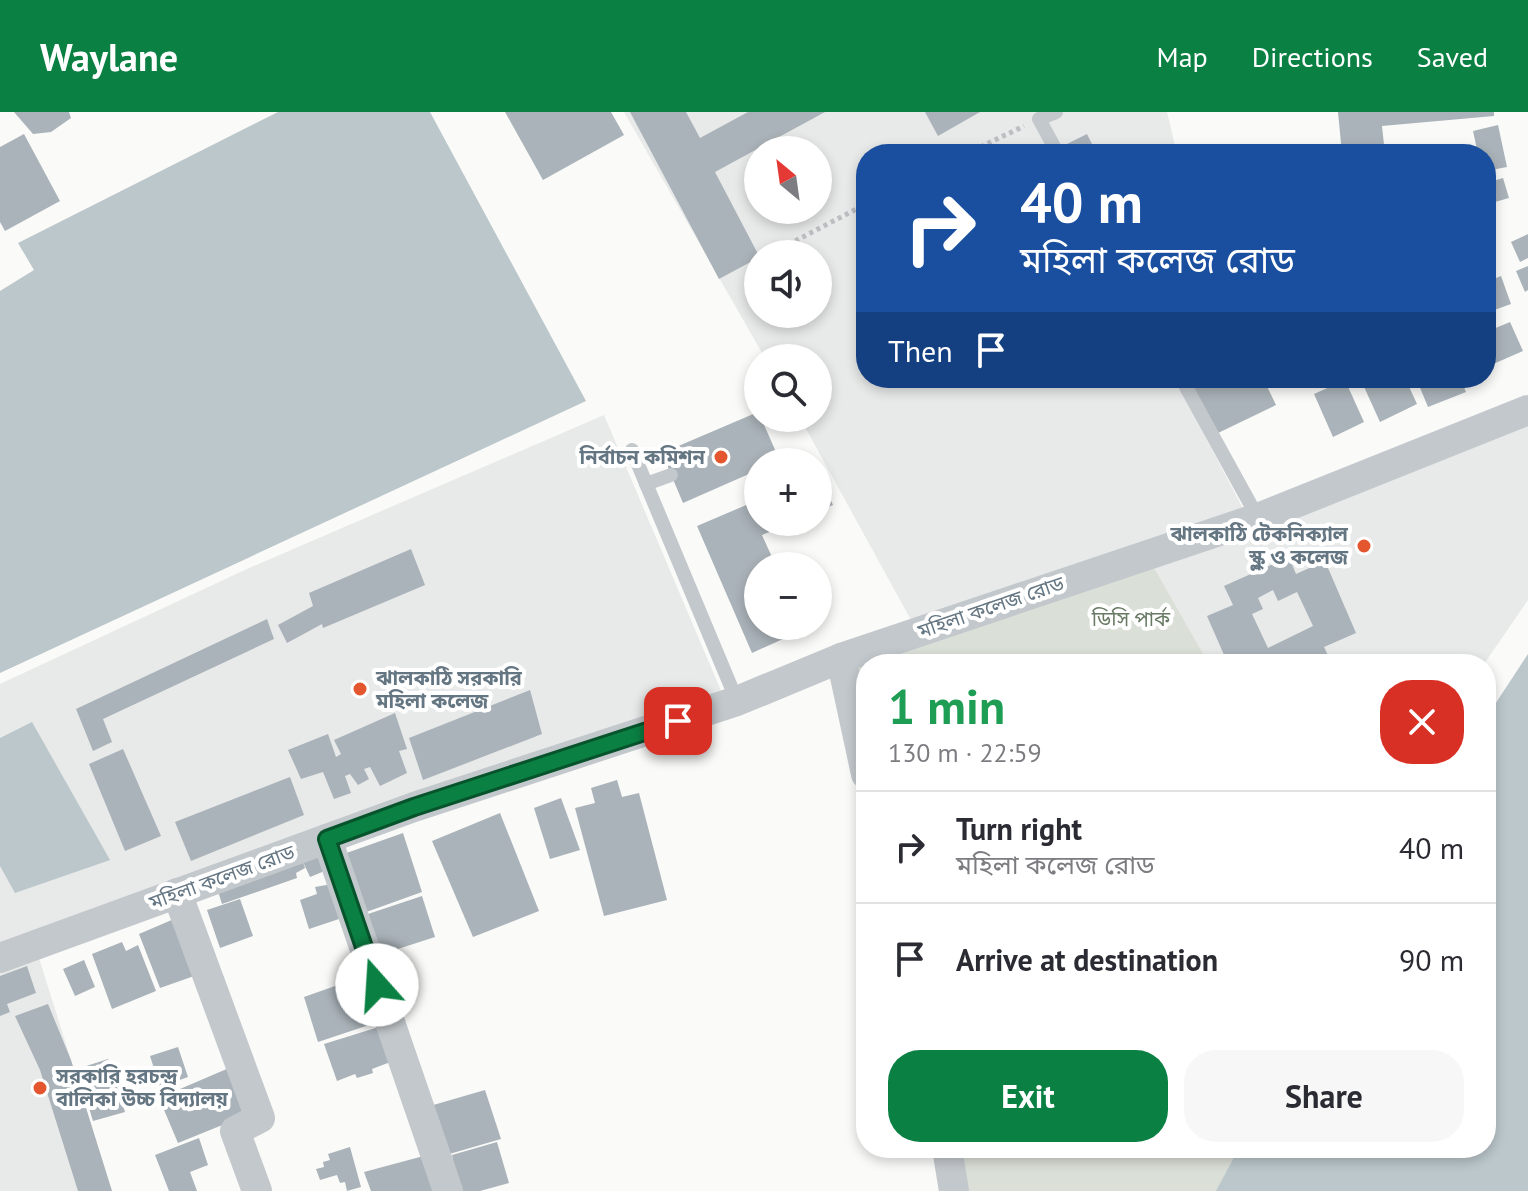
<!DOCTYPE html>
<html lang="en">
<head>
<meta charset="utf-8">
<style>
  body { margin:0; font-family:"PT Sans","Noto Sans Bengali",sans-serif; background:#f7f7f7; color:#2b2b33; height:100vh; display:flex; flex-direction:column; font-size:30px; white-space:nowrap }
  * { box-sizing:border-box; margin:0 }
  p { font-size:26px; color:#7c7c81 }
  .icon { flex:none; width:44px; height:44px; fill:none; stroke:currentColor; stroke-width:2; stroke-linecap:round; stroke-linejoin:round }
  .map { position:relative; flex:1; overflow:hidden }
  .panel { position:absolute; left:856px; top:542px; width:640px; height:504px; display:flex; flex-direction:column; background:#fff; border-radius:32px; box-shadow:0 4px 12px #0003 }
  .panel>* { flex:none }
  .top-card { position:absolute; left:856px; top:32px; width:640px; height:244px; border-radius:32px; box-shadow:0 4px 12px #0003; background:#1a4fa0; color:#fff; overflow:hidden }
  .needle { width:52px; rotate:331deg }
  .buttons { position:absolute; left:744px; top:24px; display:grid; gap:16px }
  .buttons a { display:grid; place-items:center; width:88px; height:88px; border-radius:50%; background:#fff; box-shadow:0 4px 12px #0003; font-size:40px }
  .pin { position:absolute; display:grid; place-items:center; width:68px; height:68px; color:#fff; margin:-34px; border-radius:16px; box-shadow:0 4px 12px #0006 }
  .me { position:absolute; width:88px; margin:-44px; rotate:341deg; stroke-linejoin:round; filter:drop-shadow(0 0 6px #0008) }
  .turn { display:flex; align-items:center; gap:28px; height:168px; padding:0 32px; font-size:36px }
  .turn .icon { width:104px; height:104px; stroke-width:2.5 }
  .turn b { display:block; font-size:56px; line-height:68px }
  .then { display:flex; align-items:center; height:76px; padding:0 32px; background:#0003; gap:16px; font-size:30px }
  .round { display:grid; place-items:center; flex:none; width:84px; height:84px; border-radius:32px; background:#f7f7f7 }
  .head { display:flex; align-items:center; justify-content:space-between; height:136px; padding:0 32px }
  h1 { font-size:48px; font-weight:600; line-height:60px; color:#1e9e55 }
  .cta { display:flex; gap:16px; margin-top:auto; padding:16px 32px }
  .cta a { flex:1; height:92px; border-radius:32px; background:#0b8043; color:#fff; font-size:32px; font-weight:600; line-height:92px; text-align:center }
  .cta a+a { background:#f7f7f7; color:#2b2b33 }
  ul { padding:0; list-style:none }
  li { display:flex; align-items:center; gap:24px; height:112px; padding:0 32px; border-top:2px solid #e1e1e2 }
  li div { flex:1 }
  li b { display:block; font-size:30px }
  li em { font-style:normal }
  header { display:flex; align-items:center; gap:48px; box-sizing:border-box; height:112px; padding:0 40px; background:#0b8043; color:#fff }
  header strong { font-size:38px }
  nav { display:flex; gap:44px; margin-inline-start:auto; font-size:28px }
  .map>svg:first-child { display:block }
</style>
</head>
<body>
<header>
<strong>Waylane</strong>
<nav><a>Map</a><a>Directions</a><a>Saved</a></nav>
</header>
<div class="map">
<svg width="1528" height="1079" viewBox="0 0 1528 1079">
  <rect width="100%" height="100%" fill="#fafaf8"/>
  <!-- built -->
  <g fill="#e8e9e9" fill-rule="evenodd">
    <path d="M 624,0 L 1167,0 L 1177,42 L 866,42 L 866,266 L 1174,266 L 1246,402 L 911,508 L 800,306 L 818,306 L 818,246 L 765,246 ZM 758,38 L 818,38 L 818,98 L 758,98 ZM 758,142 L 818,142 L 818,202 L 758,202 Z"/>
    <polygon points="604,303 722,581 0,846 0,572 247,457"/>
    <polygon points="1528,311 1528,488 1484,552 1209,552 1152,452"/>
    <polygon points="39,846 112,1079 0,1079 0,860"/>
  </g>
  <!-- green -->
  <g fill="#dadfd7">
    <polygon points="1152,452 1209,552 866,552 866,645 847,554"/>
    <polygon points="947,1036 1239,1036 1217,1079 954,1079"/>
  </g>
  <!-- water -->
  <g fill="#bbc7cb">
    <polygon points="278,0 430,0 586,289 0,561 0,179 34,158 18,131"/>
    <polygon points="1528,542 1528,1079 1216,1079 1239,1036 1486,1036 1486,606"/>
    <polygon points="32,610 110,748 15,781 0,754 0,626"/>
  </g>
  <!-- building -->
  <g fill="#aab3b9" fill-rule="evenodd">
    <polygon points="14,0 69,0 71,6 51,20 33,22"/>
    <polygon points="505,0 611,0 624,23 543,68"/>
    <polygon points="630,0 686,0 700,26 748,0 825,0 715,60 758,142 758,146 719,167"/>
    <polygon points="925,0 980,0 938,24"/>
    <polygon points="1338,0 1494,0 1494,4 1382,14 1385,42 1342,42"/>
    <polygon points="1498,13 1507,55 1486,59 1486,42 1478,42 1473,19"/>
    <polygon points="24,22 60,89 5,119 0,110 0,35"/>
    <polygon points="1087,22 1097,42 1067,42 1063,34"/>
    <polygon points="1503,66 1509,86 1488,92 1486,71"/>
    <polygon points="1528,122 1528,146 1520,150 1511,130"/>
    <polygon points="1528,154 1528,178 1525,180 1516,159"/>
    <polygon points="1501,164 1511,192 1486,201 1486,170"/>
    <polygon points="1510,210 1523,239 1491,253 1486,241 1486,220"/>
    <polygon points="1189,266 1263,266 1276,293 1216,322"/>
    <polygon points="1360,266 1405,266 1417,292 1380,310"/>
    <polygon points="1416,266 1460,266 1466,280 1428,295"/>
    <polygon points="1345,268 1364,310 1333,325 1314,282"/>
    <polygon points="758,300 758,306 761,306 780,349 758,350 758,358 683,391 662,341"/>
    <polygon points="818,359 833,393 818,399"/>
    <polygon points="758,388 758,410 793,410 762,423 776,454 758,454 758,514 803,514 805,517 752,541 697,414"/>
    <polygon points="411,437 425,473 323,516 322,512 287,531 278,513 313,494 309,481"/>
    <path d="M 1289,445 L 1296,462 L 1325,449 L 1356,521 L 1324,535 L 1332,552 L 1228,552 L 1207,504 L 1233,493 L 1224,474 ZM 1273,478 L 1278,489 L 1297,480 L 1313,514 L 1268,536 L 1252,502 L 1263,497 L 1258,486 Z"/>
    <polygon points="267,507 274,527 103,607 112,630 93,639 76,597"/>
    <polygon points="530,578 542,622 423,668 409,626"/>
    <polygon points="395,601 407,637 399,639 407,661 380,674 370,655 364,657 369,667 358,673 350,662 345,664 351,681 334,687 323,660 301,667 288,638 328,622 336,645 341,642 334,628"/>
    <polygon points="123,637 161,724 125,739 89,652"/>
    <polygon points="290,665 304,703 191,749 175,710"/>
    <polygon points="617,668 622,685 639,681 667,788 604,804 575,696 595,691 591,676"/>
    <polygon points="561,686 580,738 550,747 534,696"/>
    <polygon points="500,701 539,799 473,825 432,729"/>
    <polygon points="403,721 422,780 358,803 338,744"/>
    <polygon points="322,738 327,758 310,765 303,750"/>
    <polygon points="301,744 305,756 296,761 297,766 222,792 216,773"/>
    <polygon points="332,772 339,807 309,817 300,788 317,782 315,775"/>
    <polygon points="422,784 435,825 370,846 362,804"/>
    <polygon points="240,787 253,824 220,836 207,798"/>
    <polygon points="174,807 197,863 160,876 139,822"/>
    <polygon points="122,830 126,839 138,833 156,879 112,897 92,842"/>
    <polygon points="84,848 95,875 75,884 63,857"/>
    <polygon points="27,854 36,881 7,892 10,900 0,904 0,864"/>
    <polygon points="366,863 381,909 318,930 304,885"/>
    <polygon points="48,892 71,948 112,1079 78,1079 40,958 15,904"/>
    <polygon points="382,914 393,949 372,957 373,961 357,966 355,962 337,969 324,932"/>
    <polygon points="178,935 188,965 160,975 150,944"/>
    <polygon points="108,947 125,1000 93,1009 77,957"/>
    <polygon points="229,956 247,1003 178,1031 159,986"/>
    <polygon points="485,978 501,1027 439,1045 423,996"/>
    <polygon points="199,1026 208,1053 190,1060 197,1079 169,1079 155,1043"/>
    <polygon points="497,1030 509,1071 480,1079 451,1079 442,1051 453,1048 452,1043"/>
    <polygon points="350,1035 361,1075 347,1079 345,1070 340,1071 337,1063 320,1068 316,1057 324,1055 323,1050 330,1048 328,1042"/>
    <polygon points="431,1042 445,1079 371,1079 364,1060"/>
  </g>
  <g fill="none" stroke-linecap="round" stroke-linejoin="round">
    <!-- path -->
    <g stroke="#bbbfc2" stroke-width="5" stroke-dasharray="4 4" stroke-linecap="butt">
      <polyline points="966,42 1024,14"/>
      <polyline points="774,140 866,92"/>
    </g>
    <!-- lane -->
    <g stroke="#c3c8cc" stroke-width="14">
      <polyline points="1056,0 1039,7 1058,42"/>
      <polyline points="1181,266 1258,406"/>
      <polyline points="632,338 737,589"/>
      <polyline points="646,372 671,363"/>
    </g>
    <!-- street -->
    <g stroke="#c3c8cc" stroke-width="30">
      <polyline points="841,546 866,662"/>
      <polyline points="327,727 448,1079"/>
      <polyline points="177,781 260,1006 235,1019 257,1079"/>
      <polyline points="0,846 414,695 737,589 841,546 1258,406 1528,298"/>
      <polyline points="947,1036 954,1079"/>
    </g>
  </g>
  <g fill="none" stroke-linecap="round" stroke-linejoin="round">
    <defs>
      <polyline id="route" points="377,873 327,727 414,695 678,609"/>
    </defs>
    <!-- route casing -->
    <use href="#route" stroke="#07532c" stroke-width="20"/>
    <!-- route -->
    <use href="#route" stroke="#0b8043" stroke-width="14"/>
  </g>
  <!-- markers -->
  <g fill="#e4572e" stroke="#fff" stroke-width="3">
    <circle cx="721" cy="345" r="8"/>
    <circle cx="1364" cy="434" r="8"/>
    <circle cx="360" cy="577" r="8"/>
    <circle cx="40" cy="976" r="8"/>
  </g>
  <g text-anchor="middle" stroke-width="8" stroke-linejoin="round" paint-order="stroke">
    <!-- poi labels -->
    <g font-size="20" font-weight="bold" fill="#657683" stroke="#fff" text-anchor="end">
      <text x="705" y="352">নির্বাচন কমিশন</text>
      <text x="1348" y="429">ঝালকাঠি টেকনিক্যাল<tspan x="1348" dy="23">স্কুল ও কলেজ</tspan></text>
      <text x="376" y="573" text-anchor="start">ঝালকাঠি সরকারি<tspan x="376" dy="23">মহিলা কলেজ</tspan></text>
      <text x="56" y="971" text-anchor="start">সরকারি হরচন্দ্র<tspan x="56" dy="23">বালিকা উচ্চ বিদ্যালয়</tspan></text>
    </g>
    <!-- street labels -->
    <g font-size="20" fill="#657683" stroke="#fff">
      <text transform="translate(991 495) rotate(-19)" y="7">মহিলা কলেজ রোড</text>
      <text transform="translate(222 765) rotate(-20)" y="7">মহিলা কলেজ রোড</text>
    </g>
    <!-- park labels -->
    <g font-size="20" fill="#687a64" stroke="#fff">
      <text x="1131" y="514">ডিসি পার্ক</text>
    </g>
  </g>
</svg>
<div class="buttons">
<a><svg class="needle" viewBox="-14 -14 28 28"><path d="M0-13l5 13h-10z" fill="#e53935"/><path d="M0 13l5-13h-10z" fill="#7c7c81"/></svg></a>
<a><svg class="icon" aria-label="sound" viewBox="0 0 24 24"><path d="M4 9h4l5-4v14l-5-4H4zM17 9q2 3 0 6"/></svg></a>
<a><svg class="icon" aria-label="search" viewBox="0 0 24 24"><circle cx="10" cy="10" r="6"/><path d="M15 15l6 6"/></svg></a>
<a>+</a>
<a>−</a>
</div>
<div class="pin" style="left:678px;top:609px;background:#d93025"><svg class="icon" aria-label="arrive" viewBox="0 0 24 24"><path d="M6 21V4h12l-3 4 3 4H6"/></svg></div>
<svg class="me" style="left:377px;top:873px" viewBox="-20 -20 40 40"><circle r="19" fill="#fff"/><path d="M0-13L10 11 0 6-10 11z" fill="#0b8043"/></svg>
<div class="top-card">
<div class="turn"><svg class="icon" aria-label="right" viewBox="0 0 24 24"><path d="M7 20v-9h11M14 6l5 5-5 5"/></svg><div><b>40 m</b>মহিলা কলেজ রোড</div></div>
<div class="then">Then<svg class="icon" aria-label="arrive" viewBox="0 0 24 24"><path d="M6 21V4h12l-3 4 3 4H6"/></svg></div>
</div>
<section class="panel">
<div class="head"><div><h1>1 min</h1><p>130 m · 22:59</p></div><a class="round" style="background:#d93025;color:#fff"><svg class="icon" aria-label="close" viewBox="0 0 24 24"><path d="M6 6l12 12M18 6L6 18"/></svg></a></div>
<ul>
<li><svg class="icon" aria-label="right" viewBox="0 0 24 24"><path d="M7 20v-9h11M14 6l5 5-5 5"/></svg><div><b>Turn right</b><p>মহিলা কলেজ রোড</p></div><em>40 m</em></li>
<li><svg class="icon" aria-label="arrive" viewBox="0 0 24 24"><path d="M6 21V4h12l-3 4 3 4H6"/></svg><div><b>Arrive at destination</b></div><em>90 m</em></li>
</ul>
<div class="cta"><a>Exit</a><a>Share</a></div>
</section>
</div>
</body>
</html>
